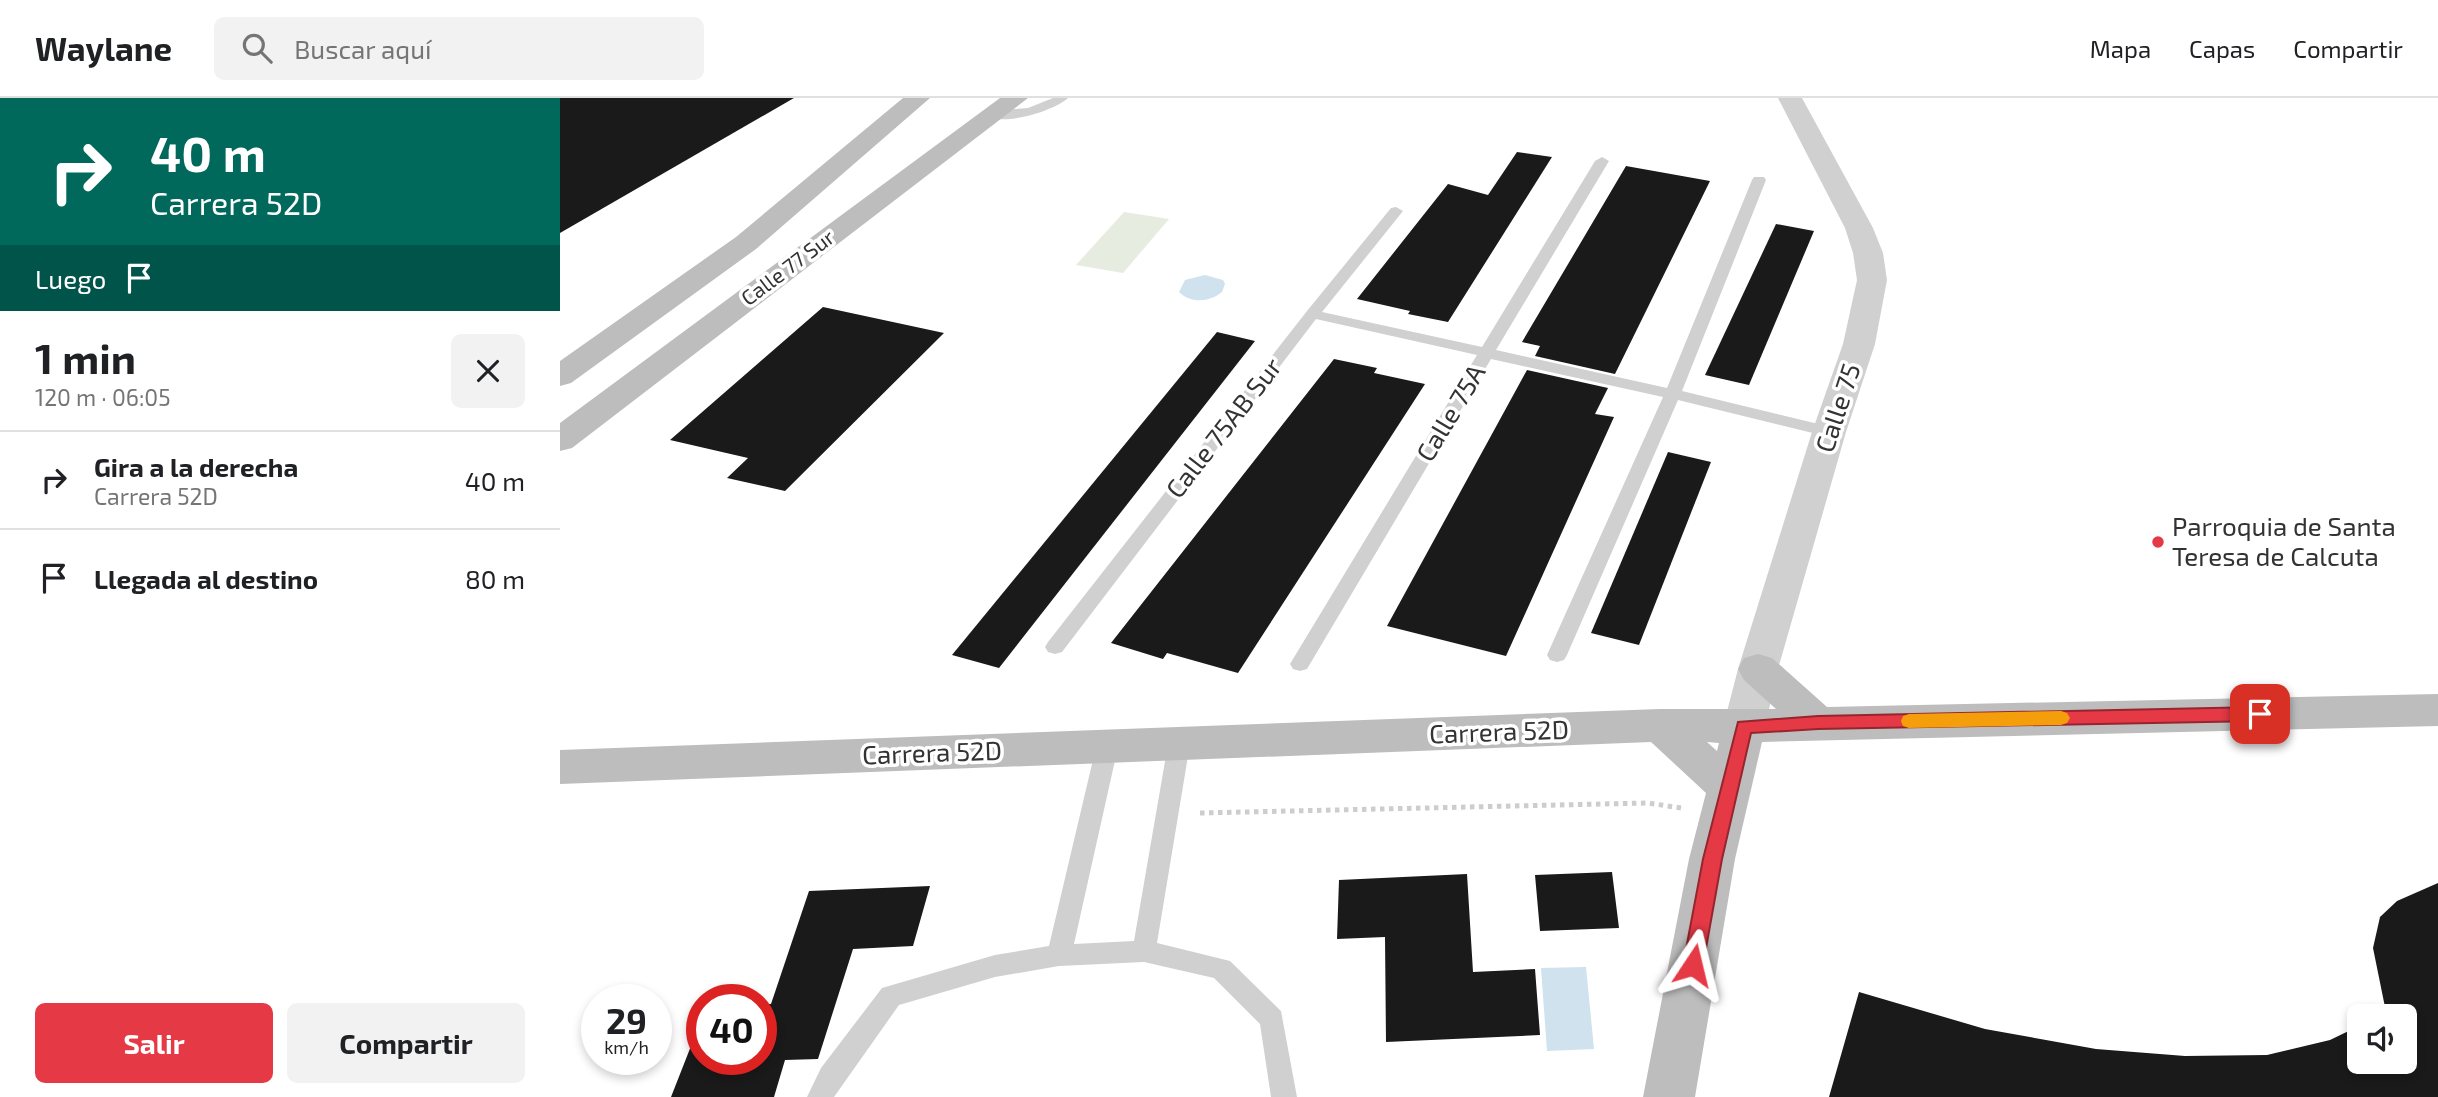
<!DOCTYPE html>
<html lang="es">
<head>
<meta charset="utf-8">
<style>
  body { margin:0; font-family:"Exo 2",sans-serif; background:#f2f2f2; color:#202124; height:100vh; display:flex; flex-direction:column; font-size:26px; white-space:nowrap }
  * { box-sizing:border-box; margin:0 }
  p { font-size:23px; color:#757577 }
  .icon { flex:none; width:38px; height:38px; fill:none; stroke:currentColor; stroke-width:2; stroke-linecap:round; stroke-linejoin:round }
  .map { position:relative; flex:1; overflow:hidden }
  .sheet { display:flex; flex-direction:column; background:#fff; width:560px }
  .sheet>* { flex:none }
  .guide { background:#00695c; color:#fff; overflow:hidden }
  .buttons { position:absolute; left:1787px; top:906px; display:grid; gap:14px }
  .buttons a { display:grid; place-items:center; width:70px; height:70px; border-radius:10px; background:#fff; box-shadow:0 4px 10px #0003; font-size:35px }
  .speed { position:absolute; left:21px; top:886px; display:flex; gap:14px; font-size:35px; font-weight:700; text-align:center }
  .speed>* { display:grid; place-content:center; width:91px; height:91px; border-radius:50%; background:#fff; box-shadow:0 4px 10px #0003; line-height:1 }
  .speed small { font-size:18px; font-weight:400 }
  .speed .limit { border:10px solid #d22; background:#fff; color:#111 }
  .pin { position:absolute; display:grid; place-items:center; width:60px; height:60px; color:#fff; margin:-30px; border-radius:14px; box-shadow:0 4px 10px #0006 }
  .me { position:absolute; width:77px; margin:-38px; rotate:10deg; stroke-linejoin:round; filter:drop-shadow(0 0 5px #0008) }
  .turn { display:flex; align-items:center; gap:24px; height:147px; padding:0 35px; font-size:32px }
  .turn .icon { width:91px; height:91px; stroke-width:2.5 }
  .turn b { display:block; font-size:49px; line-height:60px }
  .then { display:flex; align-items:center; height:66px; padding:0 35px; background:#0003; gap:14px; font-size:26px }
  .round { display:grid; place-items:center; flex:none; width:74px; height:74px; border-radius:10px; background:#f2f2f2 }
  .summary { display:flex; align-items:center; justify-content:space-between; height:119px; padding:0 35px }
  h1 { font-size:42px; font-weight:700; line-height:52px }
  .primary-button { display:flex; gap:14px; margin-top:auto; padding:14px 35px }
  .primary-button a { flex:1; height:80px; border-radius:10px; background:#e63946; color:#fff; font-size:28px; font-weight:700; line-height:80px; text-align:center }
  .primary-button a+a { background:#f2f2f2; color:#202124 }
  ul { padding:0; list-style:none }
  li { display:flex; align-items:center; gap:21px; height:98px; padding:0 35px; border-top:2px solid #e0e0e0 }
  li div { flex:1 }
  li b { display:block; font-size:26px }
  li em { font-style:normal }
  header { display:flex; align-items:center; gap:42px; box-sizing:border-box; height:98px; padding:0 35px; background:#fff; border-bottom:2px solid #e0e0e0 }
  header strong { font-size:33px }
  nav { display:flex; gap:38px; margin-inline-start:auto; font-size:24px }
  .search { width:490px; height:63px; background:#f2f2f2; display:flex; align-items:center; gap:18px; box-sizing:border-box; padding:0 24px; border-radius:10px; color:#757577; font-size:26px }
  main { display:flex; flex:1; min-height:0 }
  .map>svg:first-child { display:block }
</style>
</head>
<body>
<header>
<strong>Waylane</strong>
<div class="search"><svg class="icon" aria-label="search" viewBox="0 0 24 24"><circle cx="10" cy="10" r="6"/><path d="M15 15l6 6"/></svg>Buscar aquí</div>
<nav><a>Mapa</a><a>Capas</a><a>Compartir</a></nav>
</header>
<main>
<section class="sheet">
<div class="guide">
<div class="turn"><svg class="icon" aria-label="right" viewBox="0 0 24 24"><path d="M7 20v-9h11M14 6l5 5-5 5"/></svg><div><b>40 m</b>Carrera 52D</div></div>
<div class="then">Luego<svg class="icon" aria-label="arrive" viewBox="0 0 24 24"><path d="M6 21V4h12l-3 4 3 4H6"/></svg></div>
</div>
<div class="summary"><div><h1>1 min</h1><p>120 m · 06:05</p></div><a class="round"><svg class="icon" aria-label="close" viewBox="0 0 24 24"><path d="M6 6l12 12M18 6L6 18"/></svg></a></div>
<ul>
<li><svg class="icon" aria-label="right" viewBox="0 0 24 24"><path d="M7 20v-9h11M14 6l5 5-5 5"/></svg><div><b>Gira a la derecha</b><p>Carrera 52D</p></div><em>40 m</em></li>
<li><svg class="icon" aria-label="arrive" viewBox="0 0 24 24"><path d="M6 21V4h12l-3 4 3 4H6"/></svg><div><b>Llegada al destino</b></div><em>80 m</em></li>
</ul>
<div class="primary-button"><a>Salir</a><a>Compartir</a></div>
</section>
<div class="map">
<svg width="1878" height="999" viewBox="0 0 1878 999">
  <rect width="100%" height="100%" fill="#fff"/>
  <!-- green -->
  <polygon fill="#e6ecdf" points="564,114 609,121 563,175 516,167"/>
  <!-- water -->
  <g fill="#cfe2ee">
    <path d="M 645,177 L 663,182 L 665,186 L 662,194 C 650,204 631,206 619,194 L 625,182 Z"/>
    <polygon points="1026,869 1034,951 987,953 981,870"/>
  </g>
  <!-- building -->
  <g fill="#1a1a1a">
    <polygon points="0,0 234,0 0,135"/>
    <polygon points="957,54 992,59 888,224 848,216 850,213 797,201 888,86 928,97"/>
    <polygon points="1066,68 1150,83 1055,276 975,258 980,248 962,244"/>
    <polygon points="1216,126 1254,133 1189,287 1145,277"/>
    <polygon points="263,209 384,235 225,393 167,380 188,360 110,342"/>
    <polygon points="657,234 695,243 439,570 392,557"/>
    <polygon points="774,261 817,270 814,275 865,286 678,575 607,555 603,561 551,545"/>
    <polygon points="967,272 1048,290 1035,316 1054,319 946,558 827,528"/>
    <polygon points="1108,354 1151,364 1079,547 1031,535"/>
    <polygon points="1052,774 1059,830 980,833 975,777"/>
    <polygon points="907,776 913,874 975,871 980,937 826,944 825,839 777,841 779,782"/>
    <polygon points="1878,785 1878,999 1269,999 1299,894 1425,931 1536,951 1625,958 1707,957 1770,942 1799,928 1799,964 1844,964 1844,919 1817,919 1826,914 1813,850 1820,819 1837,803"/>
    <polygon points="370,788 353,848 293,851 258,961 225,962 214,999 111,999 142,920 142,961 201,961 201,906 211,906 249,793"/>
  </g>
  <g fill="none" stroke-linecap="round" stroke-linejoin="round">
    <!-- path -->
    <polyline stroke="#cdcdcd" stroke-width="5" stroke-dasharray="4.5 4.5" stroke-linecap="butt" points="640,715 1088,705 1121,710"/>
    <!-- lane -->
    <g fill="#d0d0d0" fill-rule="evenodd">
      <path d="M 493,0 L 508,0 C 494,13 442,29 427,17 L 433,13 L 468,10 Z"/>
      <polygon points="1042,59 1049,63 936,252 1107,290 1192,82 1194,79 1204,79 1206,82 1122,293 1275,330 1278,334 1275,338 1269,339 1118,302 1007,557 1004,562 997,564 990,562 987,557 1103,299 931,261 747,571 740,573 733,571 730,566 733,561 917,257 756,221 502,554 495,556 488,554 485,549 488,544 747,213 831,110 836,109 843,113 762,214 922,249 1035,63"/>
      <polygon points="619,638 627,640 630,646 597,845 670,863 721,913 737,999 711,999 700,926 654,880 584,864 499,868 435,879 339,907 274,999 247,999 261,970 322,890 435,857 489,848 536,649 539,643 547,641 555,643 558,649 514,846 574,843 608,646 611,640"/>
    </g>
    <!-- street -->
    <polygon fill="#d0d0d0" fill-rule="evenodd" points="1218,0 1242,0 1313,130 1323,155 1327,182 1315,246 1286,334 1218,571 1205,629 1199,640 1184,645 1169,640 1163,629 1178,571 1252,334 1283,246 1297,182 1293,155 1285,130"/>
    <!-- secondary -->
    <g fill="#bdbdbd" fill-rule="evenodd">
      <polygon points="343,0 370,0 196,151 11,285 0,288 0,263 176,139"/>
      <polygon points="440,0 468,0 12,350 0,353 0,325"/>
      <path d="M 1198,556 L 1212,560 L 1267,609 L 1878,596 L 1878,628 L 1202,644 L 1175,761 L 1135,999 L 1083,999 L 1129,761 L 1146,695 L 1091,644 L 0,686 L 0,652 L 1100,611 L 1216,611 L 1184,582 L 1178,571 L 1184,560 ZM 1147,644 L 1159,645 L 1157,653 Z"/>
    </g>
  </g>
  <!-- route -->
  <polygon fill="#e63946" stroke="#96252e" stroke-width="2" points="1700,609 1706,611 1709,616 1706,621 1700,623 1258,631 1191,635 1162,761 1143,867 1140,873 1133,876 1126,873 1123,867 1143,761 1178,624 1258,618"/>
  <!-- slow -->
  <polygon fill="#f59e0b" points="1501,613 1507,615 1510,620 1507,625 1501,627 1349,630 1343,628 1341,623 1343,618 1349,616"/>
  <!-- markers -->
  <circle fill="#e63946" stroke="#fff" stroke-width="2.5" cx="1598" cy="444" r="7"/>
  <g text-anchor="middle" stroke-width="7" stroke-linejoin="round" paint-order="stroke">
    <!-- far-street labels -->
    <g font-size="21" fill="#333" stroke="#fff">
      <text transform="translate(228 170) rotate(-37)" y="7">Calle 77 Sur</text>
    </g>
    <!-- street labels -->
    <g font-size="26" fill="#333" stroke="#fff">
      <text transform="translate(1278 310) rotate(-72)" y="9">Calle 75</text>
      <text transform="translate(891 315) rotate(-59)" y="9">Calle 75A</text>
      <text transform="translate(664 330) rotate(-52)" y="9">Calle 75AB Sur</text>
      <text transform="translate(939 634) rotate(-2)" y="9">Carrera 52D</text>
      <text transform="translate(372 655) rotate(-2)" y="9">Carrera 52D</text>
    </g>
    <!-- poi labels -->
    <g font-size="26" fill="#333" stroke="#fff" text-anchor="start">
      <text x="1612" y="438">Parroquia de Santa<tspan x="1612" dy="30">Teresa de Calcuta</tspan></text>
    </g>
  </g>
</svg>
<div class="buttons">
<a><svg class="icon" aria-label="sound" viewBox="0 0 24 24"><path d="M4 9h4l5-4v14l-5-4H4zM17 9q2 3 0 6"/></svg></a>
</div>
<div class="speed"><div>29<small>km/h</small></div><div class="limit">40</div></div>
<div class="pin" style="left:1700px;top:616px;background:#d93025"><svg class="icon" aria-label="arrive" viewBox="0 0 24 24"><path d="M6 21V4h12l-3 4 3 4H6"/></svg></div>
<svg class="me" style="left:1133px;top:867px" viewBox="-20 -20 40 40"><path d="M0-17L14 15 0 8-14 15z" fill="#e63946" stroke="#fff" stroke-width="4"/></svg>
</div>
</main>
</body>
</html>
